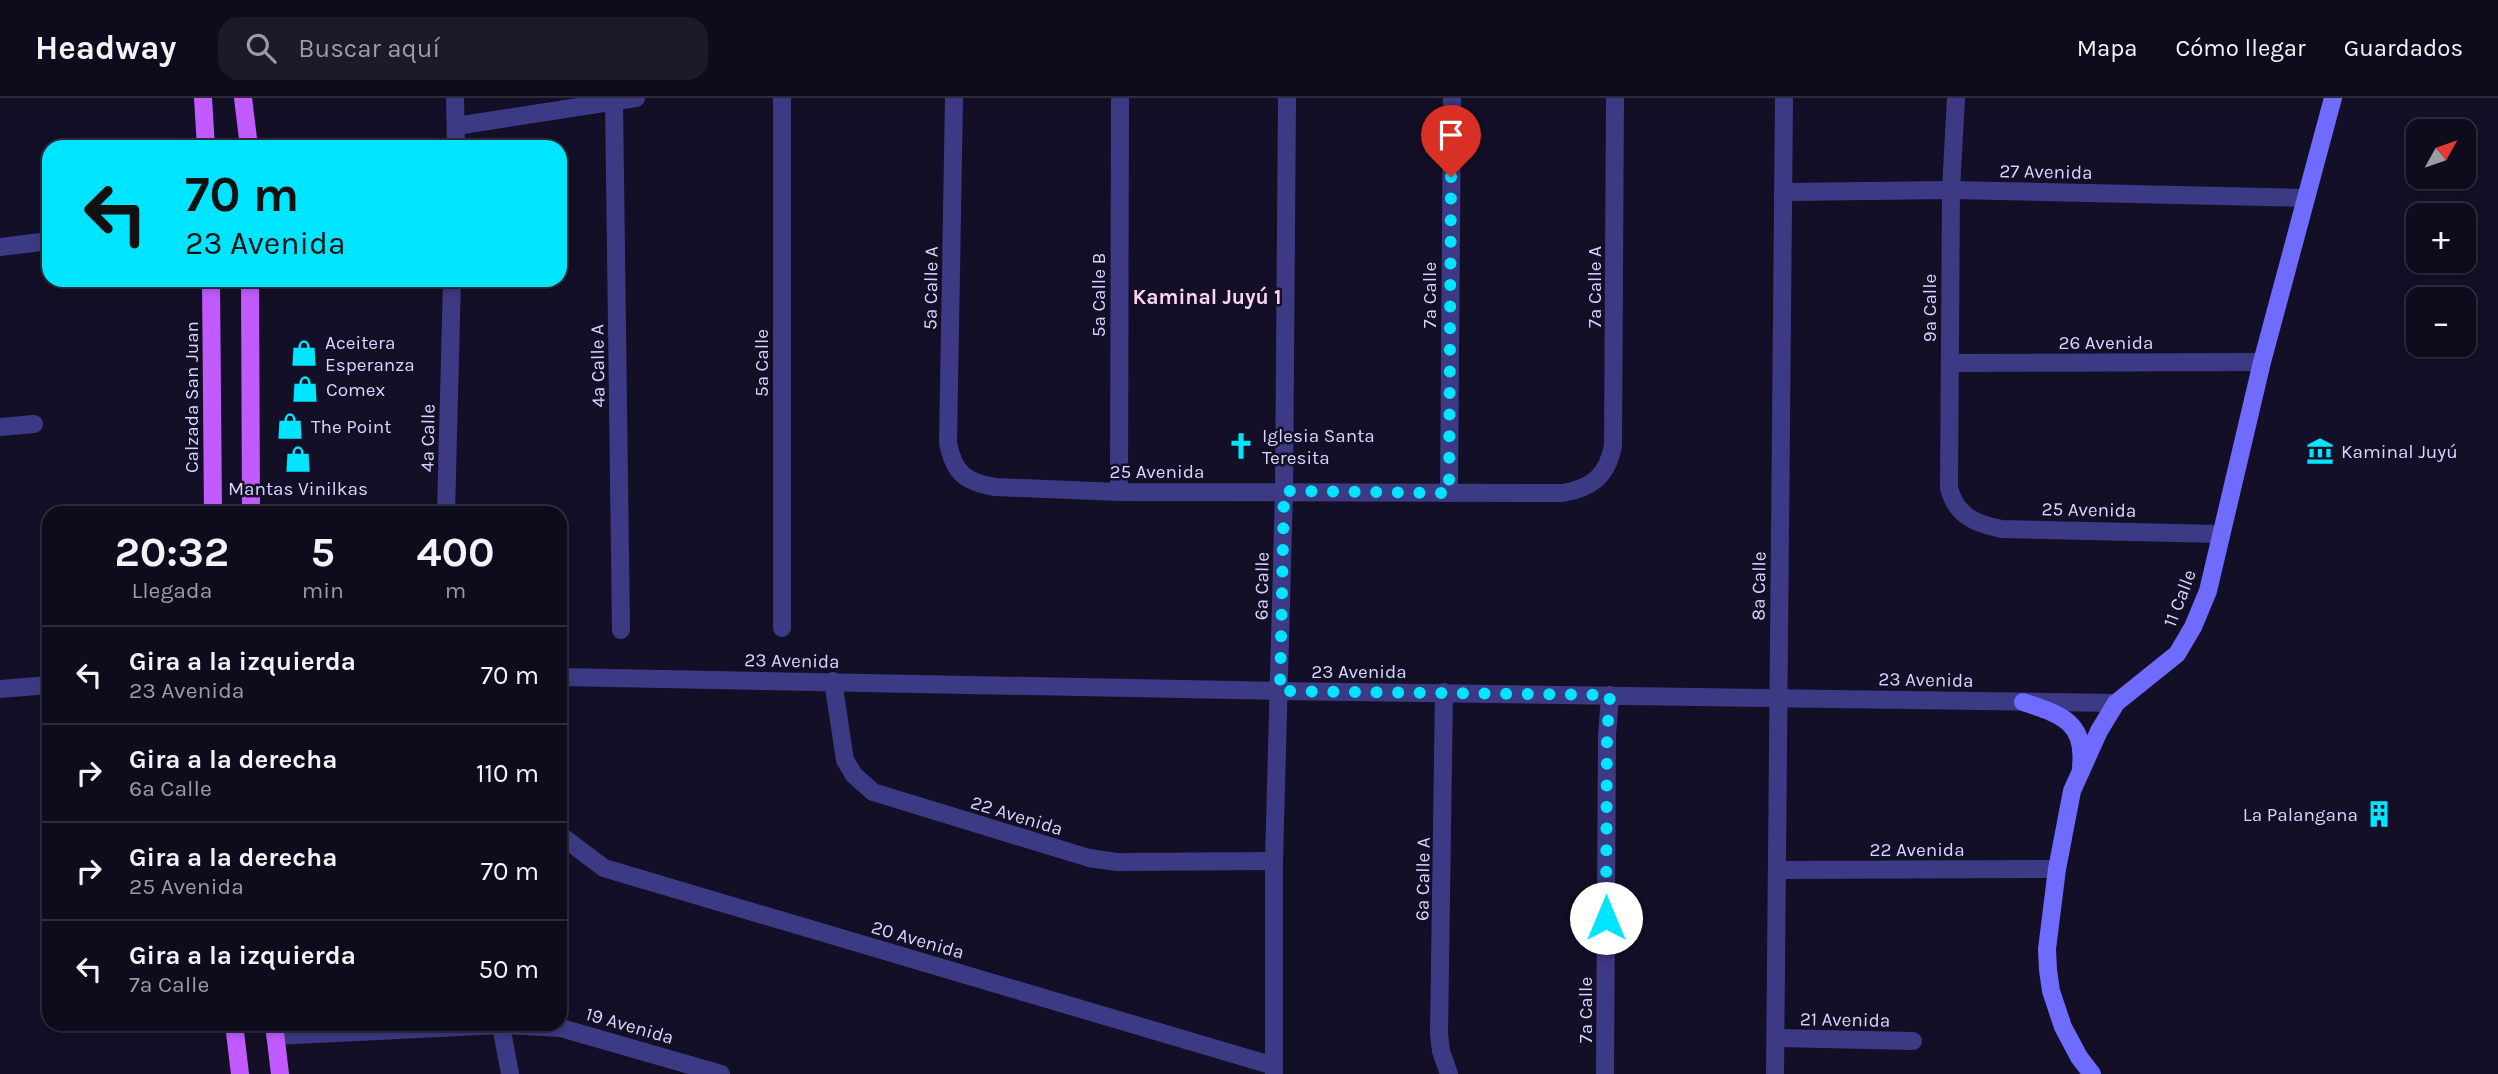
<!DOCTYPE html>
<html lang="es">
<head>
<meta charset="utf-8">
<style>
  body { margin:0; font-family:Karla,sans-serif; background:#1c1929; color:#f1f3f6; height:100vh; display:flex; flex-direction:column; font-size:26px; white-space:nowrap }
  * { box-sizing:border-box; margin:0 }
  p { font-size:23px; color:#9b9ba3 }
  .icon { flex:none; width:38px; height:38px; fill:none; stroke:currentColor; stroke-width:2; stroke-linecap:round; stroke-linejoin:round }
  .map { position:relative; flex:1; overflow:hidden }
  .panel { position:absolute; left:42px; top:408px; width:525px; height:525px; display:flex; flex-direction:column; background:#0e0b1c; border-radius:21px; box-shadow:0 4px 10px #0003,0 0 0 2px #2e2b3b }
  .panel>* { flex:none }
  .top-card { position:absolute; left:42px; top:42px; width:525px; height:147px; border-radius:21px; box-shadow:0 4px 10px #0003,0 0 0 2px #2e2b3b; background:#00e5ff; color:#111; overflow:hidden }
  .needle { width:46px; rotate:50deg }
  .fabs { position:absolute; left:2406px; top:21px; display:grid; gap:14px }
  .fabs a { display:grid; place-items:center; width:70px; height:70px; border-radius:14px; background:#0e0b1c; box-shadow:0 4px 10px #0003,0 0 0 2px #2e2b3b; font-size:35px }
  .pin { position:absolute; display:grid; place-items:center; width:60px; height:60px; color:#fff; margin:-72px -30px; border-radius:50% 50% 50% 0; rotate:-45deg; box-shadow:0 0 7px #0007 }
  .pin .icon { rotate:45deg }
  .me { position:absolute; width:77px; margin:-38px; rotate:0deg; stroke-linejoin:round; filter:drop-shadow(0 0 5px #0008) }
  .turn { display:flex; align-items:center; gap:24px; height:147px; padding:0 28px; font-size:32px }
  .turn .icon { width:91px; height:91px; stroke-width:2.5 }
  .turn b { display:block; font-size:49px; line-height:60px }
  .eta { display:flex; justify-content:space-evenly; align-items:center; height:119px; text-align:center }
  .eta b { font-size:42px; font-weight:700; line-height:49px }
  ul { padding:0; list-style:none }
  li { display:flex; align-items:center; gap:21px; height:98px; padding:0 28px; border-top:2px solid #2e2b3b }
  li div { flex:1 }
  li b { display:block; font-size:26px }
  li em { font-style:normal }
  header { display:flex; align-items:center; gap:42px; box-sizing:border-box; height:98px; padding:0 35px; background:#0e0b1c; border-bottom:2px solid #2e2b3b }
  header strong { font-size:33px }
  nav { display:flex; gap:38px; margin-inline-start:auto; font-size:24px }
  .search { width:490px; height:63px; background:#1c1929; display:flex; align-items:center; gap:18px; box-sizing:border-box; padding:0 24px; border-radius:21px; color:#9b9ba3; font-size:26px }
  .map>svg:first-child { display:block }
</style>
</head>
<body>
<header>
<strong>Headway</strong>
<div class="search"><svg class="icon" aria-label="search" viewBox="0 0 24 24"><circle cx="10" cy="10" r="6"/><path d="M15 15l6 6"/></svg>Buscar aquí</div>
<nav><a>Mapa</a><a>Cómo llegar</a><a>Guardados</a></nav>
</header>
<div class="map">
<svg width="2498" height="976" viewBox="0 0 2498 976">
  <rect width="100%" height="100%" fill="#130f26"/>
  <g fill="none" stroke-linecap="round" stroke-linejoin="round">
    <!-- street -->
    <g stroke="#3d3a85" stroke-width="18">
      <polyline points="455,0 456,49"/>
      <polyline points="782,0 782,530"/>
      <path d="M 954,0 L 948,345 C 954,375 965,384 995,389 L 1119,394 L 1563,395 C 1592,390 1607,378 1613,348 L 1615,0"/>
      <path d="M 1956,0 L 1951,92 L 1949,390 C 1956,418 1976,426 2002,431 L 2220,436"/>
      <polyline points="614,3 621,532"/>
      <polyline points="456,28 636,0"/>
      <polyline points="1785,94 1951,92 2306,100"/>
      <polyline points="0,149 49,143"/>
      <polyline points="1950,265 2262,264"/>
      <polyline points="0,329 34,326"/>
      <polyline points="1119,394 1120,0"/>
      <polyline points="1449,395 1452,0"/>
      <polyline points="446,415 452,182"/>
      <polyline points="560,579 1280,593 2116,605"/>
      <polyline points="833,583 845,662 854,677 873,694 1089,760 1117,764 1274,763"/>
      <polyline points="0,591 49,587"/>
      <polyline points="1444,594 1439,936 1441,953 1449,976"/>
      <polyline points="560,737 604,770 1274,968"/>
      <polyline points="1777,772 2057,771"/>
      <polyline points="501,927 510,976"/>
      <polyline points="275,938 501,927 561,930 721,976"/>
      <polyline points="1776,940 1913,943"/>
      <polyline points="1274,976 1274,763 1284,393 1287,0"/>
      <polyline points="1605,976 1607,637 1610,597"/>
      <polyline points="1775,976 1784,0"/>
    </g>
    <!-- secondary -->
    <g stroke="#6f6bff" stroke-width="18">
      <path d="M 2023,604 C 2058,616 2086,622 2081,668"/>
      <polyline points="2092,976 2079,959 2063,929 2051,893 2048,872 2047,851 2057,771 2072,693 2099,633 2116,605 2177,556 2193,529 2208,493 2262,264 2333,0"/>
    </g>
    <!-- primary -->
    <g stroke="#c25bff" stroke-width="18">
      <polyline points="203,0 206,49"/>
      <polyline points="243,0 249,49"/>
      <polyline points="211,182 213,415"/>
      <polyline points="250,182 251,415"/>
      <polyline points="234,926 240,976"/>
      <polyline points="274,926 280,976"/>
    </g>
  </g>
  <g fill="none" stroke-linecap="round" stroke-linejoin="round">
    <!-- route -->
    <polyline stroke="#00e5ff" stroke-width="12" stroke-dasharray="0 21.6" points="1451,79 1449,395 1284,393 1280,593 1610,597 1607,637 1606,820"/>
  </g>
  <!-- icons -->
  <defs>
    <symbol id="shop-bare" viewBox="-9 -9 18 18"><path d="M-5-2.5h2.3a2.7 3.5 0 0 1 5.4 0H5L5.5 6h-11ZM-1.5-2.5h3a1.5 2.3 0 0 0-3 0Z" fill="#00e5ff" stroke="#130f26" stroke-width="2.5" paint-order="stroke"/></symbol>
    <symbol id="church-bare" viewBox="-9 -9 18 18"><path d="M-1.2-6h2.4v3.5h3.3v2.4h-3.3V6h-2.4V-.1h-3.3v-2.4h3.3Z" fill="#00e5ff" stroke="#130f26" stroke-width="2.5" paint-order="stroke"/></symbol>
    <symbol id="museum-bare" viewBox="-9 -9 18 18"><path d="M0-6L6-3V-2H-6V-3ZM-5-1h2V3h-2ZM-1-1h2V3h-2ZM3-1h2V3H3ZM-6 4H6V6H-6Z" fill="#00e5ff" stroke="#130f26" stroke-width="2.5" paint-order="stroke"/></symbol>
    <symbol id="building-bare" viewBox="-9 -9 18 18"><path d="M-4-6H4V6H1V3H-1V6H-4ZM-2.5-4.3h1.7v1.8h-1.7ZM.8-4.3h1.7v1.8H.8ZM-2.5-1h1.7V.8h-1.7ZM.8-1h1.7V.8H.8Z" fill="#00e5ff" stroke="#130f26" stroke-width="2.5" paint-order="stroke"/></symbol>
  </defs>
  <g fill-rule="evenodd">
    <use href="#shop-bare" x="285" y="236" width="38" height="38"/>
    <use href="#shop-bare" x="286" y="272" width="38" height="38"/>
    <use href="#shop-bare" x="271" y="309" width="38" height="38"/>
    <use href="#church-bare" x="1222" y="329" width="38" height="38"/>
    <use href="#museum-bare" x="2301" y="334" width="38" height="38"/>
    <use href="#shop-bare" x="279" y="342" width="38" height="38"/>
    <use href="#building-bare" x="2360" y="697" width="38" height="38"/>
  </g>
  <g text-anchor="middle" stroke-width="5" stroke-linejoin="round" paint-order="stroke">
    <!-- street labels -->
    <g font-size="19" fill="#d9d4ff" stroke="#130f26">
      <text transform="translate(2046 73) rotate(1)" y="7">27 Avenida</text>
      <text transform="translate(1594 189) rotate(-90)" y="7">7a Calle A</text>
      <text transform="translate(930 190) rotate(-89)" y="7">5a Calle A</text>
      <text transform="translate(1098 197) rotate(-90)" y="7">5a Calle B</text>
      <text transform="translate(1429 197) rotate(-90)" y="7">7a Calle</text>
      <text transform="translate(1929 210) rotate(-90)" y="7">9a Calle</text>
      <text x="2106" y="251">26 Avenida</text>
      <text transform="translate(761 265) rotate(-90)" y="7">5a Calle</text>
      <text transform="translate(597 268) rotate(-91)" y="7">4a Calle A</text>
      <text transform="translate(191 299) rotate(-90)" y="7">Calzada San Juan</text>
      <text transform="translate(427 340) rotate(-89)" y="7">4a Calle</text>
      <text x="1157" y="380">25 Avenida</text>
      <text transform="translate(2089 411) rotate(1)" y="7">25 Avenida</text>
      <text transform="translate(1261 488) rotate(-89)" y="7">6a Calle</text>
      <text transform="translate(1758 488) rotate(-89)" y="7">8a Calle</text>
      <text transform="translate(2179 500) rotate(-69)" y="7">11 Calle</text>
      <text transform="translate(792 562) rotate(1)" y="7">23 Avenida</text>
      <text x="1359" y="580">23 Avenida</text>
      <text transform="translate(1926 581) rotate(1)" y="7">23 Avenida</text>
      <text transform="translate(1017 717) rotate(17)" y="7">22 Avenida</text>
      <text x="1917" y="758">22 Avenida</text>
      <text transform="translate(1422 781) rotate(-89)" y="7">6a Calle A</text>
      <text transform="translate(918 841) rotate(16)" y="7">20 Avenida</text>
      <text transform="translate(1585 912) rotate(-90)" y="7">7a Calle</text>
      <text transform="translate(1845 921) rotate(1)" y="7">21 Avenida</text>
      <text transform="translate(630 927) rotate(16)" y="7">19 Avenida</text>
    </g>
    <!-- poi labels -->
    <g font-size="19" fill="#d9d4ff" stroke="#130f26" text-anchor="start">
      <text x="325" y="251">Aceitera<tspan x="325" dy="22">Esperanza</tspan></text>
      <text x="326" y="298">Comex</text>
      <text x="311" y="335">The Point</text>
      <text x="1262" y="344">Iglesia Santa<tspan x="1262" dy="22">Teresita</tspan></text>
      <text x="2341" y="360">Kaminal Juyú</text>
      <text x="298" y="397" text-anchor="middle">Mantas Vinilkas</text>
      <text x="2358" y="723" text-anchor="end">La Palangana</text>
    </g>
    <!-- neighbourhood labels -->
    <g font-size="21" font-weight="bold" fill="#ffd6f0" stroke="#130f26">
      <text x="1207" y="206">Kaminal Juyú 1</text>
    </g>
  </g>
</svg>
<div class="fabs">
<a><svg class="needle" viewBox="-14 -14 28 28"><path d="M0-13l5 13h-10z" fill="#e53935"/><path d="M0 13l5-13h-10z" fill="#9b9ba3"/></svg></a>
<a>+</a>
<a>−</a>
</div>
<div class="pin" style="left:1451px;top:79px;background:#d93025"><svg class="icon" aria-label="arrive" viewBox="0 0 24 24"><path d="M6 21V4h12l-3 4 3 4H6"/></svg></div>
<svg class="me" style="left:1606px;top:820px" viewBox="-20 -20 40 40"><circle r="19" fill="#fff"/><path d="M0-13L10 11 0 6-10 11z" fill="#00e5ff"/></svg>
<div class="top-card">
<div class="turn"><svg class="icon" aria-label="left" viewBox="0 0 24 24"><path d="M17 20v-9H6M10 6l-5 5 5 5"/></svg><div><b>70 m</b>23 Avenida</div></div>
</div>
<section class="panel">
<div class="eta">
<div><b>20:32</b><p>Llegada</p></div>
<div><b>5</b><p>min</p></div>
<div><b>400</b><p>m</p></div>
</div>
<ul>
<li><svg class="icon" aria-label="left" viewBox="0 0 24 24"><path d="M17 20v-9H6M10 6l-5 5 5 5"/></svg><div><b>Gira a la izquierda</b><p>23 Avenida</p></div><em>70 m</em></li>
<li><svg class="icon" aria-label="right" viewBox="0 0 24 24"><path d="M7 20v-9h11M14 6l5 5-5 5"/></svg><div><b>Gira a la derecha</b><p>6a Calle</p></div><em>110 m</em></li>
<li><svg class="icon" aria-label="right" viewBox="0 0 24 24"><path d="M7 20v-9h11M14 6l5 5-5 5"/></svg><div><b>Gira a la derecha</b><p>25 Avenida</p></div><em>70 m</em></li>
<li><svg class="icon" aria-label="left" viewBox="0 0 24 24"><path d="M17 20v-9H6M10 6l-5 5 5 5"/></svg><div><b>Gira a la izquierda</b><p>7a Calle</p></div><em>50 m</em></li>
</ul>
</section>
</div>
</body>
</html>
